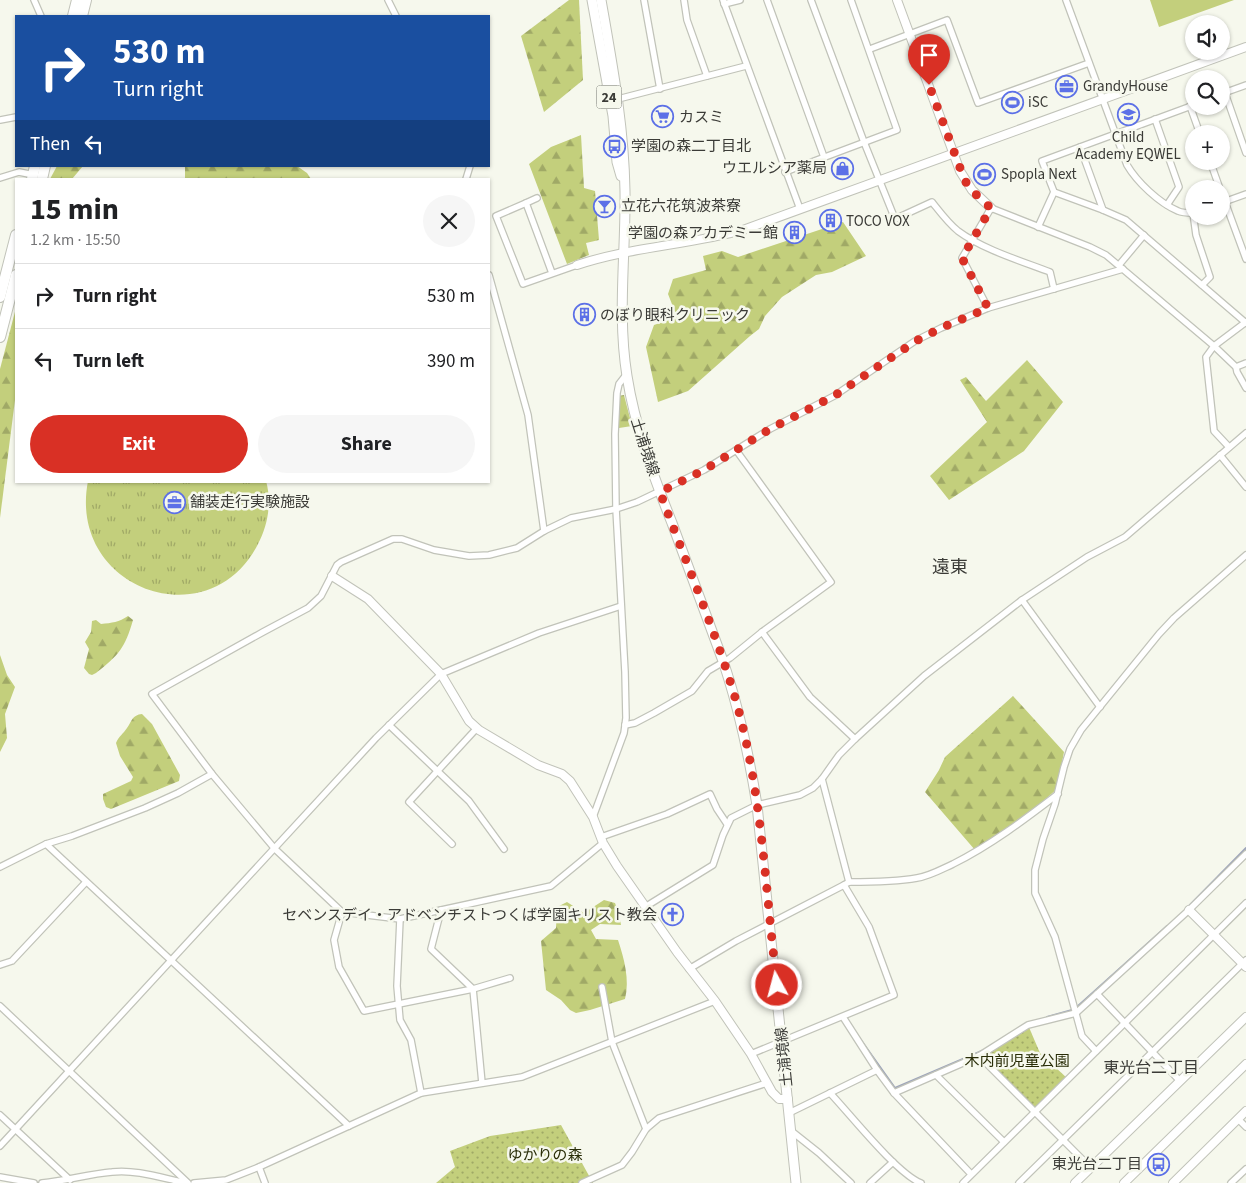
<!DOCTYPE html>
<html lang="en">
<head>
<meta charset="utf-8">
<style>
  body { margin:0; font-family:"Source Sans 3","Noto Sans JP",sans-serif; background:#f6f6f6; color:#202124; height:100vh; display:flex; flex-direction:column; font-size:19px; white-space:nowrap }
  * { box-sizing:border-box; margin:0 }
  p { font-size:16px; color:#757577 }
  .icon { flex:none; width:28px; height:28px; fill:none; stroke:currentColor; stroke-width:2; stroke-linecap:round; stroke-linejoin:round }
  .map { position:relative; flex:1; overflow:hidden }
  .drawer { position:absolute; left:15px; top:178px; width:475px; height:305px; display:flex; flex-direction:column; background:#fff; border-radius:0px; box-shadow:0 1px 4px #0004 }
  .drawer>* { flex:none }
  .banner { position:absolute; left:15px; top:15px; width:475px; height:152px; border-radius:0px; box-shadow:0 1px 4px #0004; background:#1a4fa0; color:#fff; overflow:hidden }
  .buttons { position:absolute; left:1185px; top:15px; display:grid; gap:10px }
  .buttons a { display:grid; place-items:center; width:45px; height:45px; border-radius:50%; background:#fff; box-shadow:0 1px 4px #0004; font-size:25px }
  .pin { position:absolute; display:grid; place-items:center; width:42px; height:42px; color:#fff; margin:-51px -21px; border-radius:50% 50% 50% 0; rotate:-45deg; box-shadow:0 0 5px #0007 }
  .pin .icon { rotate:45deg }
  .me { position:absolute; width:55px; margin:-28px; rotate:353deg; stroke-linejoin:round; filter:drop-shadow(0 0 4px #0008) }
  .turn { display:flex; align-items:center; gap:18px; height:105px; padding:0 15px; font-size:22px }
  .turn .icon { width:65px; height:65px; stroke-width:2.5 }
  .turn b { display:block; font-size:35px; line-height:42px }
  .then { display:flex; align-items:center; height:48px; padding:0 15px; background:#0003; gap:10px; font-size:19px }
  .round { display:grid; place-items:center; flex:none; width:52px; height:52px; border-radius:26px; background:#f6f6f6 }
  .head { display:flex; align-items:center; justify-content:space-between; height:85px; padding:0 15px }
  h1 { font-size:30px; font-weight:700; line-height:38px }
  .cta { display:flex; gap:10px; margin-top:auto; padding:10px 15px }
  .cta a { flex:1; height:58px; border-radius:30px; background:#d93025; color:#fff; font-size:20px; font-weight:700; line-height:58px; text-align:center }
  .cta a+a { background:#f6f6f6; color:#202124 }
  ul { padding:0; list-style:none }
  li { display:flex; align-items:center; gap:15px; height:65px; padding:0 15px; border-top:1px solid #e0e0e0 }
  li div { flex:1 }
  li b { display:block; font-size:19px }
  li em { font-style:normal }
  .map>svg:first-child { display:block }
</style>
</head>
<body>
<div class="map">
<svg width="1246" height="1183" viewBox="0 0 1246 1183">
  <defs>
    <pattern id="grass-tufts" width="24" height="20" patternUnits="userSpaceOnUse" patternTransform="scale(1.25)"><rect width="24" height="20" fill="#c3cf7c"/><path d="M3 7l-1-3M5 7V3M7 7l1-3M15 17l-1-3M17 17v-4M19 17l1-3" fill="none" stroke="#a0a966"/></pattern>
    <pattern id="forest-firs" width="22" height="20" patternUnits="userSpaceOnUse" patternTransform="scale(1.25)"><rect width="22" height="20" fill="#c3cf7c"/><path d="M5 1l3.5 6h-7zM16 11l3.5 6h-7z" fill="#a0a966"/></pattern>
    <pattern id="park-dots" width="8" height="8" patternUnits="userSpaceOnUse" patternTransform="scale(1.25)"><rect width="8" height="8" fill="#c3cf7c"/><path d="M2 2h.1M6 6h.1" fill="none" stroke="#a0a966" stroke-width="1.8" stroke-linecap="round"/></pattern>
  </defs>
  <rect width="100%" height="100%" fill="#f6f8ed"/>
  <!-- grass -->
  <path fill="url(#grass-tufts)" d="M 88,481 L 266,481 C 272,502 268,525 258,544 C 209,640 67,589 88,481 Z"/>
  <!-- forest -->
  <g fill="url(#forest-firs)">
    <polygon points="569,0 579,0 583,80 544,112 521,36"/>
    <polygon points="581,135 584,188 595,191 599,240 586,243 589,255 567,264 529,164 551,147"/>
    <polygon points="57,166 83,166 72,179 50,179"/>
    <polygon points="185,166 297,166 307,173 311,179 185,179"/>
    <polygon points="843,222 866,256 832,272 816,275 782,297 765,316 759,329 750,336 688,391 658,402 646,347 654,325 677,317 668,294 673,279 706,270 703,256 722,251 738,257"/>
    <polygon points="16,308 16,392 0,518 0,369"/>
    <polygon points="1027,360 1063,402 1024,451 949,500 930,476 987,422 960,380 966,377 986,401"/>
    <polygon points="624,395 632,426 619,428 618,396"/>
    <path d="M 128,616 L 133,620 C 125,648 119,655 96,673 L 92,675 L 89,674 L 84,668 L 89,649 L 85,642 L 91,632 L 92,621 L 96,620 L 101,624 C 112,623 119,622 128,616 Z"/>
    <polygon points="0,655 7,675 15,687 5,714 7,738 0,752"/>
    <polygon points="1013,696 1064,752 1057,789 1033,810 975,850 925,792 939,770 945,757"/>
    <path d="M 142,714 L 152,724 L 180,775 L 179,781 L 111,809 L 106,807 L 103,799 L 103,794 L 131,781 L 133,777 L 120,756 L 116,743 C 119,736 123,734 127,728 C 132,721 132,715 142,714 Z"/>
    <path d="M 604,900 L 615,903 L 619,914 L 621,925 L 600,924 L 591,930 L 596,939 L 618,940 C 624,958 630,980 625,999 L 590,1010 L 576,1013 L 570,1010 L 561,1000 L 546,990 L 541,941 L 556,928 L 557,907 L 567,902 L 584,913 Z"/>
  </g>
  <!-- park -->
  <g fill="url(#park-dots)">
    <polygon points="1028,1025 1040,1053 1068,1079 1035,1112 979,1056"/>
    <polygon points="561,1125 593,1183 436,1183 455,1167 450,1151 490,1136"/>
  </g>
  <!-- garden -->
  <polygon fill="#c3cf7c" points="1150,0 1234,0 1159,27"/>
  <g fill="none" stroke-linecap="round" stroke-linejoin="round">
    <!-- stream -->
    <g stroke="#9ea5ba" stroke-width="2">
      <polyline points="1187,908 1246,848"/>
      <polyline points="1078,1006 1167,926"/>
      <polyline points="1047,1017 1072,1010"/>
      <polyline points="846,1018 853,1028"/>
      <polyline points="858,1036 895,1088 984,1050"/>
    </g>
    <defs>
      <g id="street">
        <polyline points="34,0 41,16"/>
        <polyline points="388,0 396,16"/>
        <polyline points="644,0 660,89"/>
        <polyline points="684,0 687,20 707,76"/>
        <polyline points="723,0 800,209"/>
        <polyline points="767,0 824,157"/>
        <path d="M 811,0 L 864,142 L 895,219 L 932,202 C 940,212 948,223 958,231 C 982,249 1021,261 1050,272 L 1054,289"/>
        <path d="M 1066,0 L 1127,165 C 1137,182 1159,203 1178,211 C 1182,213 1189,213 1194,213"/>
        <polyline points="724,4 740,0"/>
        <polyline points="870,49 947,20 978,103 1089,63"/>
        <polyline points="1225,93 1246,153"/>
        <polyline points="1221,94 1246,85"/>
        <polyline points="618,99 746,66"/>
        <polyline points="1190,106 1200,134"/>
        <polyline points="1155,119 1179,187 1167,205"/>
        <polyline points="0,120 16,117"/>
        <polyline points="1080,147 1103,210 1126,220 1246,323"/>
        <polyline points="1210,161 1220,189"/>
        <polyline points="785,172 897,130 851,0"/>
        <polyline points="0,178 19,172 34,175"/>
        <polyline points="466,179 470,166"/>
        <polyline points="1221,191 1246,259"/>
        <polyline points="1054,192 1103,210"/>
        <polyline points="526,203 537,198"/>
        <polyline points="1221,203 1246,194"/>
        <polyline points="1193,213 1196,235 1210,277 1202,285"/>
        <polyline points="1038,227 1054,192 1042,161 1194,105"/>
        <polyline points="1119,265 1144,235"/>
        <polyline points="552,273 526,203 496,216 523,284 577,265"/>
        <polyline points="489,275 528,415 544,531"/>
        <polyline points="988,308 962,258 991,208 1090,247 1106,255 1214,346 1236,367 1237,372 1246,388"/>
        <polyline points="1236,367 1246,363"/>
        <polyline points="1229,447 1214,431 1206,357 1214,346 1246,322"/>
        <polyline points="1220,455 1246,487"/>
        <polyline points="1022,600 1100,707"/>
        <polyline points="389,725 469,801 504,849"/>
        <polyline points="625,725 635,723 654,713 692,691 708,671 730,658 762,632 831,582 736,450"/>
        <polyline points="855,739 924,676 1022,600 1087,557 1125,537 1246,433"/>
        <polyline points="822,779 849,882"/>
        <polyline points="593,817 624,733 626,718 625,672 616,509 615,434 617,393 619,384 626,375"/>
        <polyline points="601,837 667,814 710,794 717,809 727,824"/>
        <polyline points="603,843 551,886 400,919 342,912 275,849 212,774 152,694 263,632 308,608 321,596 337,565 341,562 393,539 402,539 434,550 469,556 489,555 517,548 544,531 571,518 616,509 637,502 704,470 770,429 834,396 915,341 941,328 988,308 1123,269"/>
        <polyline points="46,844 349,1126"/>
        <polyline points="452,844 409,802 477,728"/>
        <polyline points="0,867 46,844 72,836 145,808 178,793 212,774"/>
        <polyline points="645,907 713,865 723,835 731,818 757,805 800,795 813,788 822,779 839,755 855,739 810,697 762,632"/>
        <polyline points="441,910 431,949 473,989 482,1083"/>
        <polyline points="342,912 334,940 339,967 364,1011 473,989 510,978"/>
        <polyline points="400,919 397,986 400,1020 411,1040 421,1093"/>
        <polyline points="0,965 12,961 86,882"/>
        <polyline points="689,969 736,941 844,885"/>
        <polyline points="602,987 612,1042 646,1129"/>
        <polyline points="1097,994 1180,1081"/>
        <polyline points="0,1006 188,1183"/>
        <polyline points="843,1017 877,1070"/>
        <polyline points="1096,1051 1082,1036 1055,937 1035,893 1035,870 1043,839 1055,804 1064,767 1070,749 1081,730 1159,634 1174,618 1246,555"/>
        <path d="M 751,1054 L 894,995 L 869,927 L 844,885 L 849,882 C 872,882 895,882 917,878 C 930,876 942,869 953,864 C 991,845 1024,820 1058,794"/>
        <polyline points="979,1056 1091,1168"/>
        <polyline points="936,1075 1004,1142"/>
        <path d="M 830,1093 C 850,1114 897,1174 921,1183"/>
        <polyline points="894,1093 971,1174"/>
        <polyline points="789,1113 877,1070 894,1093 979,1056 1028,1025 1076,1013 1189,910 1246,854"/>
        <polyline points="0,1115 70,1180"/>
        <polyline points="1238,1119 1246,1127"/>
        <polyline points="790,1130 819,1153 851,1183"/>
        <polyline points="0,1146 376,738 441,674 539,633 621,606"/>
        <polyline points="259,1167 265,1183"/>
        <polyline points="0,1177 34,1183"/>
        <path d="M 42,1183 C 66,1181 88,1174 112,1172 C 135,1169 162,1178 186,1183"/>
        <polyline points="194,1183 226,1180 259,1167 421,1093 522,1077 715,1001"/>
        <polyline points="582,1183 622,1165 632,1152 646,1129 659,1118 767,1083"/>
        <polyline points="870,1183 893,1162"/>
        <polyline points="963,1183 1246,903"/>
        <polyline points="1019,1183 1246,960"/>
        <polyline points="1231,1183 1246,1169"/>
      </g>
      <g id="secondary">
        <polyline points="897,0 960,171 972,190 991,208"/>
        <path d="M 577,265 C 631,247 688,245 743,230 L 1246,47"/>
        <polyline points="332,576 368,599 441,674 469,721 479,730 538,765 562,774 570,781 593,817 603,843 617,866 677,952 715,1001 751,1054 772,1092 779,1099 788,1099"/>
        <polyline points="1189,910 1246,967"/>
        <polyline points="1075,1183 1246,1017"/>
        <polyline points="1124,1183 1246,1064"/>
        <polyline points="1173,1183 1246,1111"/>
      </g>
      <g id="primary">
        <polyline points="592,0 613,116 617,162 621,176"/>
        <path d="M 601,0 C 612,63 624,126 625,191 C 626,252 617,314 627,376 C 635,427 653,475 672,523 C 689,569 706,615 723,661 C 739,708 749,756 757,805 L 796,1183"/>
      </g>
      <g id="highway">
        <polyline points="73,16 77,0"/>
        <polyline points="82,16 86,0"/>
        <polyline points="32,179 35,166"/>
        <polyline points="42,179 45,166"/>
        <polyline points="0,297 16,235"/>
        <polyline points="0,337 16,275"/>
      </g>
    </defs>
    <!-- street casing -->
    <use href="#street" stroke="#c1c3b9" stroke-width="8"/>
    <!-- secondary casing -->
    <use href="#secondary" stroke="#c1c3b9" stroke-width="10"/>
    <!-- primary casing -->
    <use href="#primary" stroke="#c1c3b9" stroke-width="11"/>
    <!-- highway casing -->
    <use href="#highway" stroke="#c1c3b9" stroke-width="12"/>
    <!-- street -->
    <use href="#street" stroke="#fff" stroke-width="5.5"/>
    <!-- secondary -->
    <use href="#secondary" stroke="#fff" stroke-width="8"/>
    <!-- primary -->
    <use href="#primary" stroke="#fff" stroke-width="9"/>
    <!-- highway -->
    <use href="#highway" stroke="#fff" stroke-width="10"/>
  </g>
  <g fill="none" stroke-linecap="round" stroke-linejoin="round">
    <!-- route -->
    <path stroke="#d93025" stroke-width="9" stroke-dasharray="0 16.2" d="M 777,985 C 765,888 762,788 734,694 C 714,627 684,558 660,492 L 704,470 L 770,429 L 834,396 L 916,341 L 941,328 L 988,308 L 962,258 L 991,208 L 979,198 L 965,181 L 929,85"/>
  </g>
  <!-- icons -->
  <defs>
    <symbol id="office-ring" viewBox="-11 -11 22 22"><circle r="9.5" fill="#f6f8ed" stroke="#5c70e7" stroke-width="1.5"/><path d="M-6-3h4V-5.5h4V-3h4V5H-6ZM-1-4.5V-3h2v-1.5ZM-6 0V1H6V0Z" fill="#5c70e7"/></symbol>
    <symbol id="stadium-ring" viewBox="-11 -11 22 22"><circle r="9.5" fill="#f6f8ed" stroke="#5c70e7" stroke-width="1.5"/><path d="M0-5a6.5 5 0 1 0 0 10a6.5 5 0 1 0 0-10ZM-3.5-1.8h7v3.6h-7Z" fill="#5c70e7"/></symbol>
    <symbol id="school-ring" viewBox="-11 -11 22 22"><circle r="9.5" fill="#f6f8ed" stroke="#5c70e7" stroke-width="1.5"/><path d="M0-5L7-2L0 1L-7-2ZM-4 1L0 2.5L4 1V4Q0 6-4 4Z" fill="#5c70e7"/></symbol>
    <symbol id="supermarket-ring" viewBox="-11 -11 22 22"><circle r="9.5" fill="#f6f8ed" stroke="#5c70e7" stroke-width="1.5"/><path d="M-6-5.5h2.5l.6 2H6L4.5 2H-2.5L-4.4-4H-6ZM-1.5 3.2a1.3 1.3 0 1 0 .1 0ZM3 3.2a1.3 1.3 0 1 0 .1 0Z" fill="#5c70e7"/></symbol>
    <symbol id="bus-ring" viewBox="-11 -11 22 22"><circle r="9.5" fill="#f6f8ed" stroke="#5c70e7" stroke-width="1.5"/><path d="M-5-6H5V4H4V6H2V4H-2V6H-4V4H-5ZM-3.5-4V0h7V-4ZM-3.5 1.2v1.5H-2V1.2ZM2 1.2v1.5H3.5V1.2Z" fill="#5c70e7"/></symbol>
    <symbol id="shop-ring" viewBox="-11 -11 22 22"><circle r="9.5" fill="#f6f8ed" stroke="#5c70e7" stroke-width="1.5"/><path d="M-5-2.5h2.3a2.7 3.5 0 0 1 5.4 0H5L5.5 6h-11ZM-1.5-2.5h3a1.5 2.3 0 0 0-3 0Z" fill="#5c70e7"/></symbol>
    <symbol id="bar-ring" viewBox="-11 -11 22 22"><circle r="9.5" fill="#f6f8ed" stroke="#5c70e7" stroke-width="1.5"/><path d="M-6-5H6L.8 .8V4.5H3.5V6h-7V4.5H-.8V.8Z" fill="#5c70e7"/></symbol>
    <symbol id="building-ring" viewBox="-11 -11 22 22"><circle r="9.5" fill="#f6f8ed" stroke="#5c70e7" stroke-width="1.5"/><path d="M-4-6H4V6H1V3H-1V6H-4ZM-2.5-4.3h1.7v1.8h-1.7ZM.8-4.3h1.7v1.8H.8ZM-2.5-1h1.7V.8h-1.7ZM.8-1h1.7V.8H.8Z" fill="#5c70e7"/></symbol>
    <symbol id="church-ring" viewBox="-11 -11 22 22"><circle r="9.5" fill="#f6f8ed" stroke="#5c70e7" stroke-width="1.5"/><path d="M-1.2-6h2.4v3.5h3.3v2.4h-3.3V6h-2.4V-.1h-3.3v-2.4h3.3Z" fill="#5c70e7"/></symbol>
  </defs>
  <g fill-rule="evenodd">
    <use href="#office-ring" x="1054" y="74" width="25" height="25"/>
    <use href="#stadium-ring" x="1000" y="90" width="25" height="25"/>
    <use href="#school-ring" x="1116" y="102" width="25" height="25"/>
    <use href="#supermarket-ring" x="650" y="104" width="25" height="25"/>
    <use href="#bus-ring" x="602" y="134" width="25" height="25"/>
    <use href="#shop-ring" x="830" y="156" width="25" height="25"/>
    <use href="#stadium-ring" x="972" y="162" width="25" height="25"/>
    <use href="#bar-ring" x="592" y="194" width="25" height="25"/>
    <use href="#building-ring" x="818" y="208" width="25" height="25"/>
    <use href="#building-ring" x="782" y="220" width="25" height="25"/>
    <use href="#building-ring" x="572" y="302" width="25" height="25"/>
    <use href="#office-ring" x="162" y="490" width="25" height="25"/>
    <use href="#church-ring" x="660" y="902" width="25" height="25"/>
    <use href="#bus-ring" x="1146" y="1152" width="25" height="25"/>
  </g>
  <g text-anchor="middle" stroke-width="5" stroke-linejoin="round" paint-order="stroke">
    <!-- shield labels -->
    <rect fill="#f6f8ed" stroke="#73746e" stroke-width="1" x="596.5" y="85.5" width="25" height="23" rx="4"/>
    <g font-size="14" font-weight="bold" fill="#3b3b37">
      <text x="609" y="102">24</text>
    </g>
    <!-- poi labels -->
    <g font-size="15" fill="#3b3b37" stroke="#f6f8ed" text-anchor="start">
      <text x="1083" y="91">GrandyHouse</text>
      <text x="1028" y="107">iSC</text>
      <text x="679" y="122">カスミ</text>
      <text x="1128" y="142" text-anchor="middle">Child<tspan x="1128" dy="17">Academy EQWEL</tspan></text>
      <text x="631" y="151">学園の森二丁目北</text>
      <text x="827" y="173" text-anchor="end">ウエルシア薬局</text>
      <text x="1001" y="179">Spopla Next</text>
      <text x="621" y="211">立花六花筑波茶寮</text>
      <text x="846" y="226">TOCO VOX</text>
      <text x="778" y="238" text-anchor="end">学園の森アカデミー館</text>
      <text x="600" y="320">のぼり眼科クリニック</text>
      <text x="190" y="507">舗装走行実験施設</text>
      <text x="657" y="920" text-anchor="end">セベンスデイ・アドベンチストつくば学園キリスト教会</text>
      <text x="1142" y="1169" text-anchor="end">東光台二丁目</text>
    </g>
    <!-- street labels -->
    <g font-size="15" fill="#3b3b37" stroke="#f6f8ed">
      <text transform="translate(645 447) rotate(72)" y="5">土浦境線</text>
      <text transform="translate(784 1057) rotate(-96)" y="5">土浦境線</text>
    </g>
    <!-- park labels -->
    <g font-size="15" fill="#292d07" stroke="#f6f8ed">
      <text x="1017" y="1066">木内前児童公園</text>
      <text x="545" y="1160">ゆかりの森</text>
    </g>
    <!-- neighbourhood labels -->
    <g font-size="16" fill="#3b3b37" stroke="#f6f8ed">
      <text x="1151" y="1073">東光台二丁目</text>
    </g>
    <!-- quarter labels -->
    <g font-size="18" fill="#3b3b37" stroke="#f6f8ed">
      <text x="950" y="573">遠東</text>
    </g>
  </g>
</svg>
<div class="buttons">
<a><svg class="icon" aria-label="sound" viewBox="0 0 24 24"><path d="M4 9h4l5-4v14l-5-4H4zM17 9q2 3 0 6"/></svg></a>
<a><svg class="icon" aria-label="search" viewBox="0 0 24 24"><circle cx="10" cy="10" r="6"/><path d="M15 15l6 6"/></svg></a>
<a>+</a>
<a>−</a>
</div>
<div class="pin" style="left:929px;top:85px;background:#d93025"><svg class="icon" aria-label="arrive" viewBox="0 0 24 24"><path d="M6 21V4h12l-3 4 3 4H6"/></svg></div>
<svg class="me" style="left:777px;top:985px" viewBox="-20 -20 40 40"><circle r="17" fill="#d93025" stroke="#fff" stroke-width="3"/><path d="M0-11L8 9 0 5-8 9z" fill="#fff"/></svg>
<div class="banner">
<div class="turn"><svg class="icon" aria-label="right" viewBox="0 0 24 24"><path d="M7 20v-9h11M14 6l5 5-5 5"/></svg><div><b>530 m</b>Turn right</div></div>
<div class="then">Then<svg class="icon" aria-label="left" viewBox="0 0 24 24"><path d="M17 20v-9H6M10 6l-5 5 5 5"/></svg></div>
</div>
<section class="drawer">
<div class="head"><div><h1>15 min</h1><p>1.2 km · 15:50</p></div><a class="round"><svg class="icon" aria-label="close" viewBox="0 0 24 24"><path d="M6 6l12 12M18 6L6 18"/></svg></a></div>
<ul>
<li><svg class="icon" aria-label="right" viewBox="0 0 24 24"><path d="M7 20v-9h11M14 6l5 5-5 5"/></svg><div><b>Turn right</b></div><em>530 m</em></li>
<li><svg class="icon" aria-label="left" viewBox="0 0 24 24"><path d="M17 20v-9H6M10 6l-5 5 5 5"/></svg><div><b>Turn left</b></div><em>390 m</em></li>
</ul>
<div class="cta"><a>Exit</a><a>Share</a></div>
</section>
</div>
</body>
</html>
